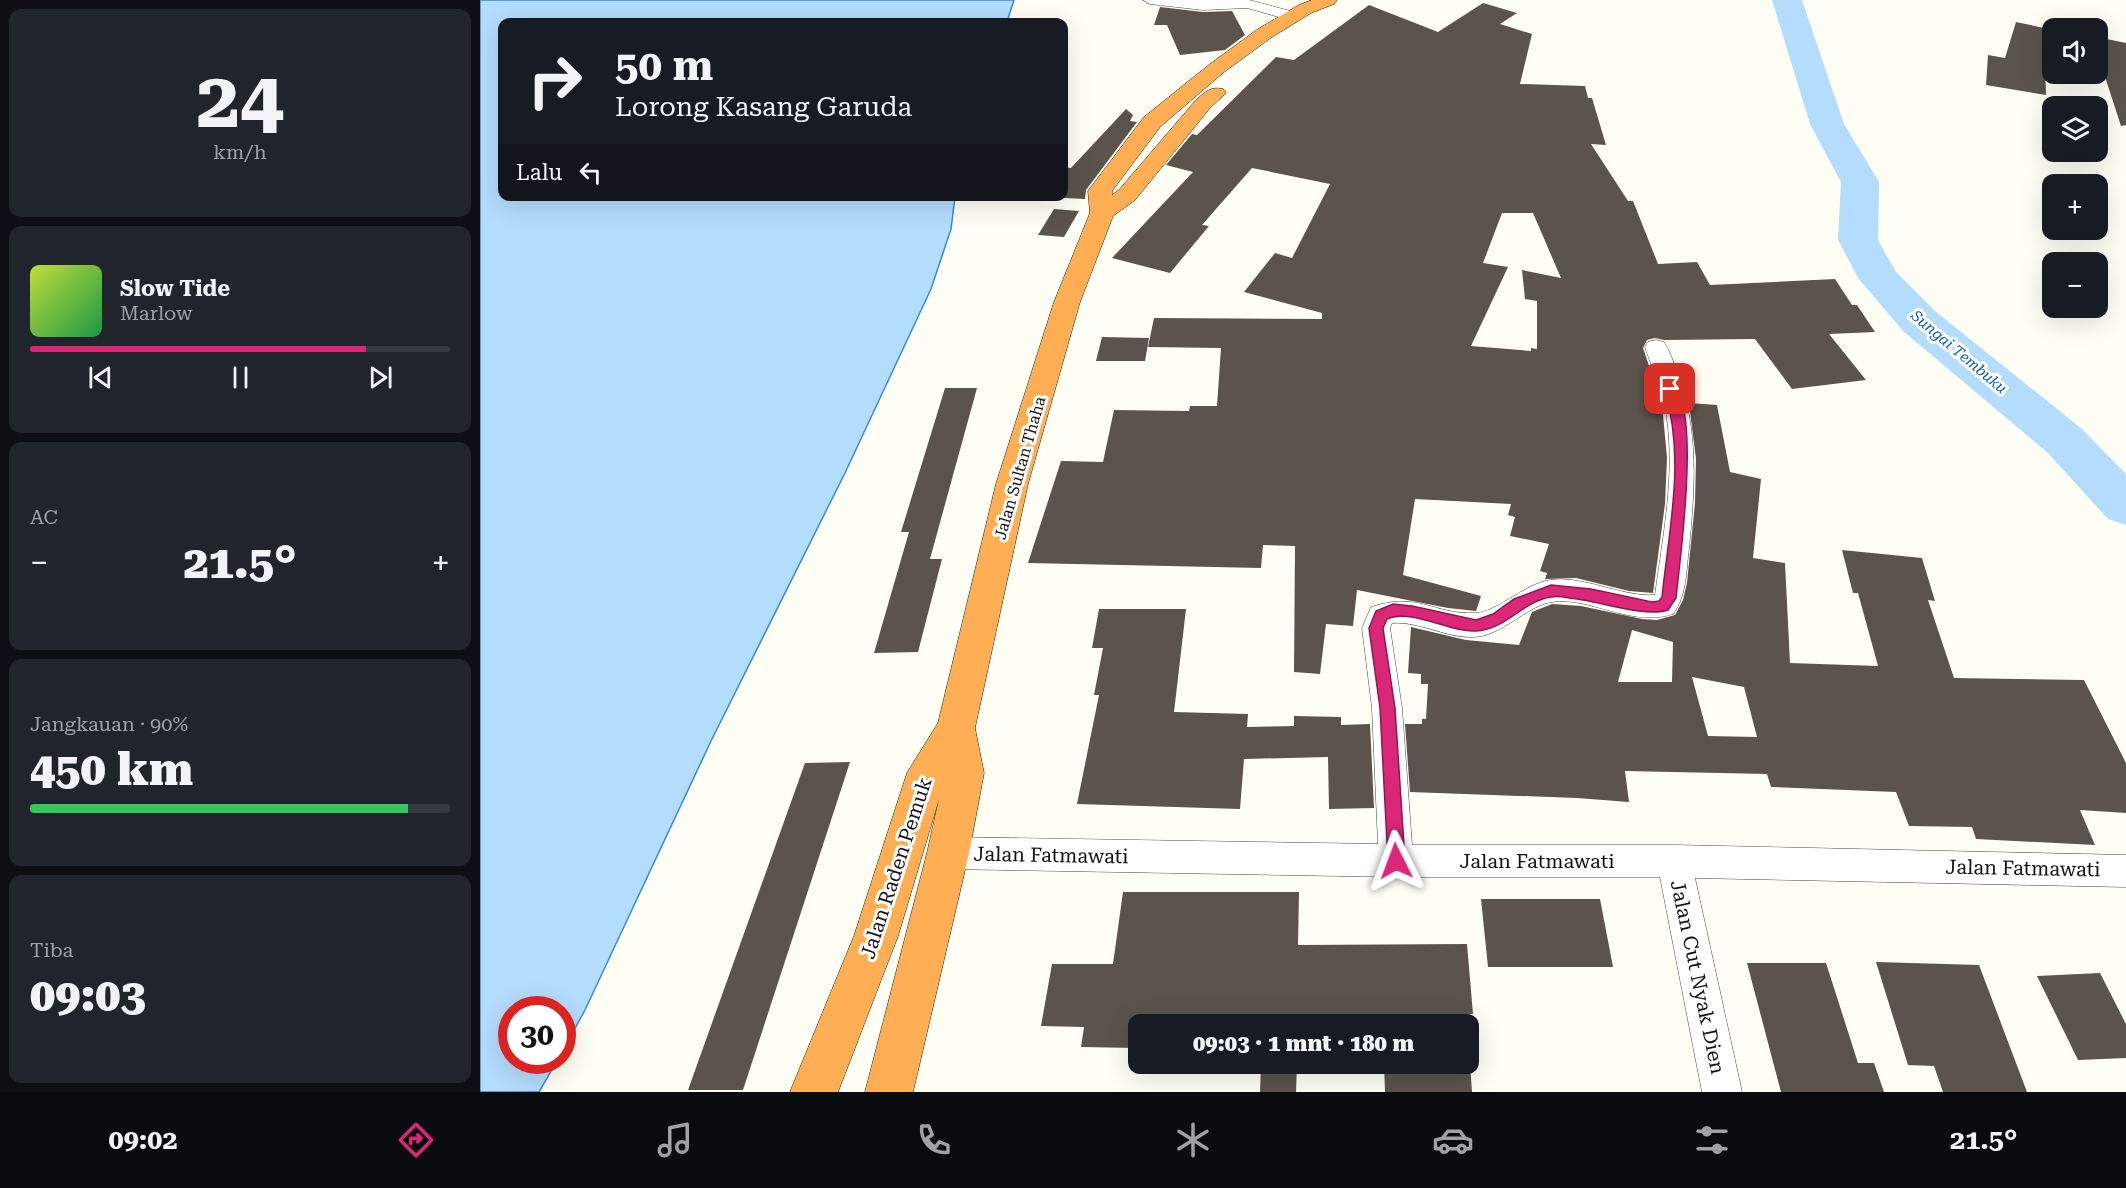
<!DOCTYPE html>
<html lang="id">
<head>
<meta charset="utf-8">
<style>
  body { margin:0; font-family:"Roboto Serif",serif; background:#20242c; color:#f1f3f6; height:100vh; display:flex; flex-direction:column; font-size:22px; white-space:nowrap }
  * { box-sizing:border-box; margin:0 }
  p { font-size:20px; color:#9ea1a6 }
  .icon { flex:none; width:33px; height:33px; fill:none; stroke:currentColor; stroke-width:2; stroke-linecap:round; stroke-linejoin:round }
  .map { position:relative; flex:1; overflow:hidden }
  .sheet { display:flex; flex-direction:column; gap:9px; padding:9px; background:#0d0f14; width:480px }
  .sheet>* { flex:none }
  .banner { position:absolute; left:18px; top:18px; width:570px; height:183px; border-radius:12px; box-shadow:0 6px 24px #0002; background:#171b24; color:#f1f3f6; overflow:hidden }
  .tools { position:absolute; left:1562px; top:18px; display:grid; gap:12px }
  .tools a { display:grid; place-items:center; width:66px; height:66px; border-radius:12px; background:#171b24; box-shadow:0 6px 24px #0002; font-size:30px }
  .speed { position:absolute; left:18px; top:996px; display:flex; gap:12px; font-size:30px; font-weight:700; text-align:center }
  .speed>* { display:grid; place-content:center; width:78px; height:78px; border-radius:50%; background:#171b24; box-shadow:0 6px 24px #0002; line-height:1 }
  .speed .limit { border:9px solid #d22; background:#fff; color:#111 }
  .pin { position:absolute; display:grid; place-items:center; width:51px; height:51px; color:#fff; margin:-26px; border-radius:12px; box-shadow:0 3px 9px #0006 }
  .me { position:absolute; width:66px; margin:-33px; rotate:357deg; stroke-linejoin:round; filter:drop-shadow(0 0 4px #0008) }
  .turn { display:flex; align-items:center; gap:21px; height:126px; padding:0 18px; font-size:27px }
  .turn .icon { width:78px; height:78px; stroke-width:2.5 }
  .turn b { display:block; font-size:42px; line-height:51px }
  .then { display:flex; align-items:center; height:57px; padding:0 18px; background:#0003; gap:12px; font-size:22px }
  .big { font-size:45px; font-weight:800; line-height:1.1 }
  .sheet .tile { flex:1; display:flex; flex-direction:column; justify-content:center; gap:9px; min-width:0; padding:0 21px; border-radius:12px; background:#20242c }
  .sheet .dial { align-items:center; gap:0 }
  .dial b { font-size:78px; line-height:1 }
  .song { display:flex; align-items:center; gap:18px }
  .cover { width:72px; height:72px; border-radius:9px; background:linear-gradient(135deg,hsl(70 70% 55%),hsl(140 70% 35%)) }
  .played { height:6px; border-radius:3px; background:linear-gradient(90deg,#db2777 80%,#363941 80%) }
  .keys { display:flex; justify-content:space-around; direction:ltr }
  .heat { display:flex; justify-content:space-between; align-items:center; font-size:33px; direction:ltr }
  .charge { height:9px; border-radius:4px; background:linear-gradient(90deg,#34c759 90%,#363941 0) }
  .trip { position:absolute; left:648px; top:1014px; width:351px; height:60px; border-radius:12px; background:#171b24; box-shadow:0 6px 24px #0002; font-weight:800; line-height:60px; text-align:center }
  .tab-bar { display:flex; height:96px; justify-content:space-around; align-items:center; background:#090b0e; color:#9ea1a6 }
  .tab-bar .icon { width:42px; height:42px }
  .tab-bar .on { color:#db2777 }
  .tab-bar b { font-size:27px; color:#f1f3f6 }
  main { display:flex; flex:1; min-height:0 }
  .map>svg:first-child { display:block }
  .water { fill:#b4dcfc; stroke:#348bda; stroke-width:1.5 }
  .lines { fill:none; stroke-linecap:round; stroke-linejoin:round }
  .river { fill:#b4dcfc; fill-rule:evenodd }
  .building { fill:#5b534c; fill-rule:evenodd }
  .street-casing { stroke:#444; stroke-width:1 }
  .highway-casing { stroke:#222; stroke-width:1 }
  .street { fill:#fff; fill-rule:evenodd }
  .highway { fill:#ffae53; fill-rule:evenodd }
  .route { fill:#db2777; stroke:#8e194d; stroke-width:1.5 }
  .labels { text-anchor:middle; dominant-baseline:central; stroke-width:6; stroke-linejoin:round; paint-order:stroke }
  .far-water-label { font-size:15px; font-style:italic; fill:#0c5db1; stroke:#fff }
  .street-label { font-size:16px; fill:#111; stroke:#fff }
  .near-street-label { font-size:20px; fill:#111; stroke:#fff }
</style>
</head>
<body>
<main>
<section class="sheet">
<div class="tile dial"><b>24</b><p>km/h</p></div>
<div class="tile">
<div class="song"><i class="cover"></i><div><b>Slow Tide</b><p>Marlow</p></div></div>
<div class="played"></div>
<div class="keys"><svg class="icon" aria-label="previous" viewBox="0 0 24 24"><path d="M18 5L8 12l10 7zM5 5v14"/></svg><svg class="icon" aria-label="pause" viewBox="0 0 24 24"><path d="M8 5v14M16 5v14"/></svg><svg class="icon" aria-label="next" viewBox="0 0 24 24"><path d="M6 5l10 7-10 7zM19 5v14"/></svg></div>
</div>
<div class="tile"><p>AC</p>
<div class="heat"><a>−</a><b class="big">21.5°</b><a>+</a></div>
</div>
<div class="tile"><p>Jangkauan · 90%</p><b class="big">450 km</b><div class="charge"></div></div>
<div class="tile"><p>Tiba</p><b class="big">09:03</b></div>
</section>
<div class="map">
<svg width="1646" height="1092" viewBox="0 0 1646 1092">
  <rect width="100%" height="100%" fill="#fffef5"/>
  <!-- water -->
  <polygon class="water" points="0,0 534,0 527,22 22,22 22,196 475,197 471,229 451,289 365,473 231,741 105,1010 83,1050 82,1010 32,1010 32,1060 77,1061 59,1092 0,1092"/>
  <g class="lines">
    <!-- river -->
    <polygon class="river" points="1292,0 1322,0 1364,124 1399,182 1398,240 1416,272 1455,311 1602,429 1646,474 1646,525 1628,519 1568,453 1423,331 1378,278 1358,240 1361,182 1330,124"/>
  </g>
  <!-- building -->
  <g class="building">
    <path d="M1003,3L1037,13L1020,24L1052,34L1040,84L1105,86L1108,98H1112L1126,145L1111,144L1148,201H1153L1178,264L1217,262L1230,285L1355,279L1372,305H1377L1395,332L1349,334L1386,380L1312,389L1275,339L1184,340L1175,338L1167,340L1163,348L1182,404L1187,458L1185,504L1173,593L1149,591L1096,578L1065,579L1067,573L1060,571L1069,544L1030,536L1035,517L1028,515L1031,504L935,499L923,575L1001,596L996,611L968,608L877,590L873,626L846,624L840,674L814,672L815,546L783,545L781,568L548,563L581,461L623,462L634,410L709,411L710,406H737L741,348L668,347L674,318L842,319V313L764,292L795,253L812,258L850,184L772,168L722,225L729,226L690,273L632,258L713,172L686,165L712,134L717,135L796,57L814,60L889,5L958,32ZM1022,213H1053L1081,278L1042,270L1045,299L1057,301V349L1051,348V351L991,346L1028,267L1003,263Z"/>
    <polygon points="680,7 723,12 752,11 765,35 745,50 700,55 687,25 674,25"/>
    <polygon points="1536,22 1564,28 1566,95 1506,85 1508,55 1525,58"/>
    <polygon points="1617,37 1646,43 1646,125 1641,126 1617,52"/>
    <polygon points="646,109 653,115 650,121 657,122 606,190 605,199 584,198 584,167 591,168"/>
    <polygon points="574,209 599,211 584,237 558,235"/>
    <polygon points="622,337 669,338 665,361 616,361"/>
    <polygon points="465,388 497,388 450,559 462,559 438,652 394,653 429,532 421,532"/>
    <path d="M1209,403L1237,405L1250,472L1281,479L1273,558L1305,563L1310,663L1398,666L1378,593H1373L1362,550L1442,558L1455,601L1448,600L1474,678L1604,680L1646,763V813L1600,810L1615,845L1496,839L1492,827L1429,826L1416,792L1291,787L1287,774L1145,771L1149,802L1097,798L930,792L925,724H942V719H946L948,684H941V674L928,673L931,627L986,640L1039,645L1052,612L1072,604L1101,606L1162,619L1177,620L1195,615L1203,600L1207,583L1215,503L1216,459ZM1152,630L1193,642L1192,682H1138ZM1212,677L1264,687L1277,737L1228,736Z"/>
    <polygon points="619,609 706,609 694,712 768,714 767,727 814,726 814,716 861,717 861,725 890,724 894,808 849,809 848,757 764,759 760,809 597,804 619,695 614,695 623,648 612,648"/>
    <polygon points="370,762 263,1090 208,1090 325,763"/>
    <polygon points="643,892 819,892 818,945 987,944 993,1014 817,1015 817,1024 658,1024 658,1048 601,1047 604,1027 561,1026 572,964 633,964"/>
    <polygon points="1001,899 1120,899 1133,967 1008,967"/>
    <polygon points="1396,962 1499,965 1547,1092 1463,1092 1454,1066 1428,1065"/>
    <polygon points="1267,963 1346,963 1378,1063 1394,1063 1404,1092 1301,1092"/>
    <polygon points="1620,973 1646,1024 1646,1058 1598,1060 1557,976"/>
    <polygon points="781,1064 817,1064 816,1092 780,1092"/>
    <polygon points="904,1064 990,1064 992,1092 905,1092"/>
  </g>
  <g class="lines">
    <defs>
      <g id="street">
        <polygon points="663,0 769,0 818,13 821,16 813,21 767,8 723,10 670,4"/>
        <path d="M1176,340L1184,342C1190,351 1193,362 1197,371C1219,429 1215,488 1209,548C1206,571 1207,595 1193,614C1151,628 1110,596 1072,602C1050,605 1027,630 1002,636C972,642 943,621 912,623L910,628L922,708L932,845H1194L1646,855V887L1215,878L1262,1092H1222L1180,877H916L468,869L456,864L451,853L456,842L468,837L898,844L892,708L882,628L891,607C940,591 953,615 995,613C1016,613 1044,584 1070,580C1103,575 1141,597 1175,595C1183,535 1196,473 1186,412C1182,390 1172,368 1165,347L1168,342Z"/>
      </g>
      <path id="highway" d="M832,0H857L854,4L831,13L792,37L744,72L680,127L632,191V195L639,190L716,100C725,92 731,86 743,89L746,93L730,108L655,200L633,216L600,302L548,484L495,728L504,773L489,853L433,1092H385L447,853L459,799L418,936L358,1092H310L374,936L427,773L458,723L516,484L574,302L610,213L608,191L664,117L730,64L778,29L819,5Z"/>
    </defs>
    <!-- street casing -->
    <use href="#street" class="street-casing"/>
    <!-- highway casing -->
    <use href="#highway" class="highway-casing"/>
    <!-- street -->
    <use href="#street" class="street"/>
    <!-- highway -->
    <use href="#highway" class="highway"/>
  </g>
  <!-- route -->
  <path class="route" d="M1190,386C1223,396 1199,567 1196,598L1188,610C1164,618 1117,600 1089,598C1084,597 1076,596 1071,597C1043,601 1025,630 996,631C971,633 932,608 907,619L903,628L915,708L925,861L922,866L916,869L910,866L908,861L900,708L889,628L896,611L913,604L932,606L996,620L1013,614L1034,599L1071,585L1111,589L1172,602L1179,601L1182,597C1189,529 1206,456 1184,389Z"/>
  <g class="labels">
    <!-- far-water labels -->
    <g class="far-water-label">
      <text transform="translate(1479 352) rotate(40)">Sungai Tembuku</text>
    </g>
    <!-- street labels -->
    <g class="street-label">
      <text transform="translate(540 468) rotate(-74)">Jalan Sultan Thaha</text>
    </g>
    <!-- near-street labels -->
    <g class="near-street-label">
      <text transform="translate(571 855) rotate(1)">Jalan Fatmawati</text>
      <text x="1057" y="861">Jalan Fatmawati</text>
      <text transform="translate(416 868) rotate(-72)">Jalan Raden Pemuk</text>
      <text transform="translate(1543 868) rotate(1)">Jalan Fatmawati</text>
      <text transform="translate(1218 977) rotate(78)">Jalan Cut Nyak Dien</text>
    </g>
  </g>
</svg>
<div class="tools">
<a><svg class="icon" aria-label="sound" viewBox="0 0 24 24"><path d="M4 9h4l5-4v14l-5-4H4zM17 9q2 3 0 6"/></svg></a>
<a><svg class="icon" aria-label="layers" viewBox="0 0 24 24"><path d="M12 4l9 5-9 5-9-5zM3 14l9 5 9-5"/></svg></a>
<a>+</a>
<a>−</a>
</div>
<div class="speed"><div class="limit">30</div></div>
<div class="pin" style="left:1190px;top:389px;background:#d93025"><svg class="icon" aria-label="arrive" viewBox="0 0 24 24"><path d="M6 21V4h12l-3 4 3 4H6"/></svg></div>
<svg class="me" style="left:916px;top:861px" viewBox="-20 -20 40 40"><path d="M0-17L14 15 0 8-14 15z" fill="#db2777" stroke="#fff" stroke-width="4"/></svg>
<div class="trip">09:03 · 1 mnt · 180 m</div>
<div class="banner">
<div class="turn"><svg class="icon" aria-label="right" viewBox="0 0 24 24"><path d="M7 20v-9h11M14 6l5 5-5 5"/></svg><div><b>50 m</b>Lorong Kasang Garuda</div></div>
<div class="then">Lalu<svg class="icon" aria-label="left" viewBox="0 0 24 24"><path d="M17 20v-9H6M10 6l-5 5 5 5"/></svg></div>
</div>
</div>
</main>
<nav class="tab-bar">
<b>09:02</b>
<svg class="icon on" aria-label="directions" viewBox="0 0 24 24"><path d="M12 3l9 9-9 9-9-9zM9 14v-3h6M13 9l2 2-2 2"/></svg>
<svg class="icon" aria-label="music" viewBox="0 0 24 24"><path d="M9 18V5l10-2v13"/><circle cx="6" cy="18" r="3"/><circle cx="16" cy="16" r="3"/></svg>
<svg class="icon" aria-label="phone" viewBox="0 0 24 24"><path d="M5 4h4l2 5-3 2q2 4 5 5l2-3 5 2v4C11 20 4 13 5 4z"/></svg>
<svg class="icon" aria-label="climate" viewBox="0 0 24 24"><path d="M12 3v18M4 7l16 10M4 17L20 7"/></svg>
<svg class="icon" aria-label="car" viewBox="0 0 24 24"><path d="M5 17H2v-5l4-1 3-4h7l3 4 3 1v5h-3M9 17h6M6 11h13"/><circle cx="7" cy="17" r="2"/><circle cx="17" cy="17" r="2"/></svg>
<svg class="icon" aria-label="filters" viewBox="0 0 24 24"><path d="M4 7h16M4 17h16"/><circle cx="9" cy="7" r="2"/><circle cx="15" cy="17" r="2"/></svg>
<b>21.5°</b>
</nav>
</body>
</html>
